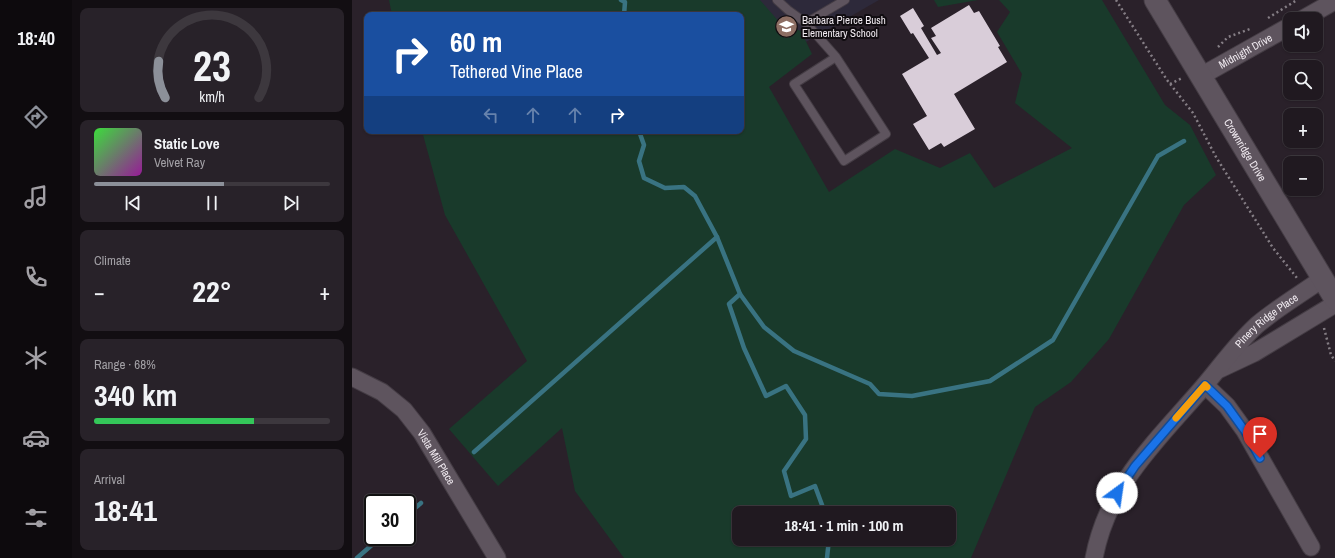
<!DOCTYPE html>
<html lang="en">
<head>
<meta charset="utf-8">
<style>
  body { margin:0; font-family:"Archivo Narrow",sans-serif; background:#282229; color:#f1f3f6; height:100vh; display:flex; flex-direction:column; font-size:15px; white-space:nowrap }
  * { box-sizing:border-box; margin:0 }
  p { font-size:13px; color:#a2a0a5 }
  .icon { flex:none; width:22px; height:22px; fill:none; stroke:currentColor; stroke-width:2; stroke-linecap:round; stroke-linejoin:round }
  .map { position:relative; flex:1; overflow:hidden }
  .panel { display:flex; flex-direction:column; gap:8px; padding:8px; background:#120e12; width:280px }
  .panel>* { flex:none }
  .hud { position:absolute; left:12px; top:12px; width:380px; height:122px; border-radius:8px; box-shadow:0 1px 3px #0004,0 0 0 1px #3d383e; background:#1a4fa0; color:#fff; overflow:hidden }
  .buttons { position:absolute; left:931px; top:12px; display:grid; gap:8px }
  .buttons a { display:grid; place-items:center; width:40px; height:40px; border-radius:8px; background:#201920; box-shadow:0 1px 3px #0004,0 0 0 1px #3d383e; font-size:20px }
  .speed { position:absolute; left:12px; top:494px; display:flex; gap:8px; font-size:20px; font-weight:700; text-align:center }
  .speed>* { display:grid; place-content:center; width:52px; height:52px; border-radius:50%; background:#201920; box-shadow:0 1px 3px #0004,0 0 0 1px #3d383e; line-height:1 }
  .speed .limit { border:2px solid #111; border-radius:6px; background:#fff; color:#111 }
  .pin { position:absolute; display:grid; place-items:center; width:34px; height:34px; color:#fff; margin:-41px -17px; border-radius:50% 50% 50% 0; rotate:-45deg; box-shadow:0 0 4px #0007 }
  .pin .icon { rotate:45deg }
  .me { position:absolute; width:44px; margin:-22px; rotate:31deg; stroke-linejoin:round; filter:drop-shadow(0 0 3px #0008) }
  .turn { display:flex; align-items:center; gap:14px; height:84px; padding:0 20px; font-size:18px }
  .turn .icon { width:52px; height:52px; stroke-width:2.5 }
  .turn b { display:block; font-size:28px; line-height:34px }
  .lanes { display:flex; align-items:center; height:38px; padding:0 20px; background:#0003; justify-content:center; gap:20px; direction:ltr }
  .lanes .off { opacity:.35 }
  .big { font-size:30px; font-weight:700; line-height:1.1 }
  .panel .tile { flex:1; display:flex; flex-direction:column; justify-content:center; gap:6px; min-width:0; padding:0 14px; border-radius:8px; background:#282229 }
  .panel .dial { align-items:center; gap:0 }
  .dial svg { height:104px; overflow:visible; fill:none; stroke:#3d383e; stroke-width:7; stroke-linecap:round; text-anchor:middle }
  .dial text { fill:#f1f3f6; stroke:none }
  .song { display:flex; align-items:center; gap:12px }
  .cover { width:48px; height:48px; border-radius:6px; background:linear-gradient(135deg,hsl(120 70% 55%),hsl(300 70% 35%)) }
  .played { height:4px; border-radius:2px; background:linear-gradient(90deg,#8c9099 55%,#3d383e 55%) }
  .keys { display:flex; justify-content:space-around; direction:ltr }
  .heat { display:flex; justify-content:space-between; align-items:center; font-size:22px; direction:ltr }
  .charge { height:6px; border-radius:3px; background:linear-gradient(90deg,#34c759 68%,#3d383e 0) }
  .trip { position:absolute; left:380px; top:506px; width:224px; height:40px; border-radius:8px; background:#201920; box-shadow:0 1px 3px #0004,0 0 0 1px #3d383e; font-weight:700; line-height:40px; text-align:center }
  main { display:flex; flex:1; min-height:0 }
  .dock { display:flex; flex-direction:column; width:72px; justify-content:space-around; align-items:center; background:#0d0a0d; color:#a2a0a5 }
  .dock .icon { width:28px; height:28px }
  .dock .selected { color:#8c9099 }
  .dock b { font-size:18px; color:#f1f3f6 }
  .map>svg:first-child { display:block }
  .education { fill:#2d293a }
  .green { fill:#193a2b; fill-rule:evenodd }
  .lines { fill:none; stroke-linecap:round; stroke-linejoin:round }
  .stream { stroke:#397382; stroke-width:4.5 }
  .building { fill:#d9cdd9 }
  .service-casing { stroke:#443c44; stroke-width:10 }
  .minor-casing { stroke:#443c44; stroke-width:19 }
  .tertiary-casing { stroke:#443c44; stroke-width:23 }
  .path { stroke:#857e85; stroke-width:2.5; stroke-dasharray:2 3; stroke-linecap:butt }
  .service { stroke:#5e545e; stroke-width:8 }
  .minor { stroke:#5e545e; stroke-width:17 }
  .tertiary { stroke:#5e545e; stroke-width:21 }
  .route-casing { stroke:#114b97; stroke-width:10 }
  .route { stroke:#1a73e8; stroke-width:7 }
  .slow { stroke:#f59e0b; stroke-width:7 }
  .labels { text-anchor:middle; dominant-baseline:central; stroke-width:4; stroke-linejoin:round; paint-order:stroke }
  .poi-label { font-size:11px; fill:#f0eaf0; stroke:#100c10; text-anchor:start }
  .street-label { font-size:11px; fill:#f0eaf0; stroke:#100c10 }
</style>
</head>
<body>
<main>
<nav class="dock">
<b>18:40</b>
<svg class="icon selected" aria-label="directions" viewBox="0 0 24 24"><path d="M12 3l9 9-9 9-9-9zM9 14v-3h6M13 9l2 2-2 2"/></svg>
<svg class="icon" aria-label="music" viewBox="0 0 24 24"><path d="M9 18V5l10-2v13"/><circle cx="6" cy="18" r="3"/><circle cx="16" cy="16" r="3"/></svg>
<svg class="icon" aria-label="phone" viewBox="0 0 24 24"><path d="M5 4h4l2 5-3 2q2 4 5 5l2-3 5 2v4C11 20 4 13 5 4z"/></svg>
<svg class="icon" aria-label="climate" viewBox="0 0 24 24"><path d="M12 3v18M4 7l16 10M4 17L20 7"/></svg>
<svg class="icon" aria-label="car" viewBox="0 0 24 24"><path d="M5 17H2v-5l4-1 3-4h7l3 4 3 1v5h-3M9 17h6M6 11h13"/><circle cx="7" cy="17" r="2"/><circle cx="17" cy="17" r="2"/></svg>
<svg class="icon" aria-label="filters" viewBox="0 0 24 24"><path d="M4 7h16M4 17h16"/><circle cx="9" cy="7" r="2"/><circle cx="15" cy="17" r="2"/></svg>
</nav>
<section class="panel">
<div class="tile dial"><svg viewBox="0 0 100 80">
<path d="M14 69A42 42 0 1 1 86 69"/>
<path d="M14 69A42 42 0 0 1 9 41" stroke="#8c9099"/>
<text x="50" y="56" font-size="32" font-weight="700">23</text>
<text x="50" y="72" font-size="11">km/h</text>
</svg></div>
<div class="tile">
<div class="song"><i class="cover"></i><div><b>Static Love</b><p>Velvet Ray</p></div></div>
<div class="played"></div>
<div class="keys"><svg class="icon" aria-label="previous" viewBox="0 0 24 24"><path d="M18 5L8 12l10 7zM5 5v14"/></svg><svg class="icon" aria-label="pause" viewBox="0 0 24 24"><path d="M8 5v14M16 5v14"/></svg><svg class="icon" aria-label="next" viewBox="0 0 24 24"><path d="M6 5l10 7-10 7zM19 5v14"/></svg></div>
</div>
<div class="tile"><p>Climate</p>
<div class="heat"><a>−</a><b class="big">22°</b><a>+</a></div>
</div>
<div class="tile"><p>Range · 68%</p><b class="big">340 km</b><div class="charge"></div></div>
<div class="tile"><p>Arrival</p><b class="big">18:41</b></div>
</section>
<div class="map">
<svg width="983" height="558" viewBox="0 0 983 558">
  <rect width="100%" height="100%" fill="#2a212a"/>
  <!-- education -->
  <polygon class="education" points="368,0 527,0 407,69 389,15"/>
  <!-- green -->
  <g class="green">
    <path d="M37,0H408L429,24L449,31L460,54L417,87L477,192L543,149L588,168L618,153L642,188L720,148L663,103L670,74L645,32L658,12L647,0H750L813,105L838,125L864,175L832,205L757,339L719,382L683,407L619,558H272L223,491L210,428L146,486L97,429L175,361L93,215L70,131H389V15H40ZM387,513H597V539H387Z"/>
    <polygon points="582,0 626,0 586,7"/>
  </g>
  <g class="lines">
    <!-- stream -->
    <g class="stream">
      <polyline points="269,0 273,2 272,15"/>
      <polyline points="287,131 292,145 287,161 292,178 313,188 332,187 343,196 365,237 388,294 377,304 392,348 414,396 434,386 453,415 454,439 432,471 439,496 463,486 473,513"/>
      <polyline points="388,294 412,327 442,351 518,384 527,394 560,396 638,381 701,340 806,156 832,141"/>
      <polyline points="122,452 365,237"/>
      <polyline points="55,515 69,503"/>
      <polyline points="5,558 29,537"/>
      <polyline points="475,558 477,539"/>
    </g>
  </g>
  <!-- building -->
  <polygon class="building" points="617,5 622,13 627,11 648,46 646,47 655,62 602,94 623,129 592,147 589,143 577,150 561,124 575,116 550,74 577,58 561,33 559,34 548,16 561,8 572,26 569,28 585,55 589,53 579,38 584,36 579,28"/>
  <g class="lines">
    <defs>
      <g id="service">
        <polyline points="425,0 436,10 454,23 484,57 534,134 492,161 442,84 484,57"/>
        <polyline points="454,23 493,0"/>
      </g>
      <g id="minor">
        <polyline points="951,19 979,3"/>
        <path id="s1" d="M849,76L938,26"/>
        <polyline points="868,369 902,353 983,304"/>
        <path id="s2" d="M0,377L30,392L52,410L70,433L145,558"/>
        <polyline points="853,385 875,406 893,431 959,547"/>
        <path id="s3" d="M742,558C756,484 805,441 852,386C869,366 885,343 905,325C925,308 949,294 970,279"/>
      </g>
      <g id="tertiary">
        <path id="s4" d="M803,0L983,299"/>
      </g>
    </defs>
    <!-- service casing -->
    <use href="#service" class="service-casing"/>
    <!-- minor casing -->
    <use href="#minor" class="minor-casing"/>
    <!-- tertiary casing -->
    <use href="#tertiary" class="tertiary-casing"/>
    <!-- path -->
    <g class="path">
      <polyline points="764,0 815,80 841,113 864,157 921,248 945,278"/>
      <polyline points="916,18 945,0"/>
      <polyline points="866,47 876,37 898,29"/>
      <polyline points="818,84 830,78"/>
      <polyline points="972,328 979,355 983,361"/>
    </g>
    <!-- service -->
    <use href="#service" class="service"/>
    <!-- minor -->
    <use href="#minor" class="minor"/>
    <!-- tertiary -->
    <use href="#tertiary" class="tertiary"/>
  </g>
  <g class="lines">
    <defs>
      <polyline id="route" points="765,493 783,466 853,385 875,406 893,431 908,458"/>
    </defs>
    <!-- route casing -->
    <use href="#route" class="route-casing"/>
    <!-- route -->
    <use href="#route" class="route"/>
    <!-- slow -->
    <polyline class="slow" points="824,418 853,385 855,387"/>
  </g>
  <!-- icons -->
  <defs>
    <symbol id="school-disc" viewBox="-11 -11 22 22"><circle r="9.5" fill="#8d6e63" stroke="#100c10"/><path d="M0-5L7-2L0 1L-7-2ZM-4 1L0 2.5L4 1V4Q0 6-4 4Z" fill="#fff"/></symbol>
  </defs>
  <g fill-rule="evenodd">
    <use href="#school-disc" x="422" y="14" width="25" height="25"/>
  </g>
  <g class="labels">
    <!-- poi labels -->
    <g class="poi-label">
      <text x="450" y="20">Barbara Pierce Bush<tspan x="450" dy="13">Elementary School</tspan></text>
    </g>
    <!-- street labels -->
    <g class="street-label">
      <text stroke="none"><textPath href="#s1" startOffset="51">Midnight Drive</textPath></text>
      <text stroke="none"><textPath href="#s4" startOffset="175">Crownridge Drive</textPath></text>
      <text stroke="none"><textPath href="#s3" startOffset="298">Pinery Ridge Place</textPath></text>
      <text stroke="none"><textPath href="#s2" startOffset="119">Vista Mill Place</textPath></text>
    </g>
  </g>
</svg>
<div class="buttons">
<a><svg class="icon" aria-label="sound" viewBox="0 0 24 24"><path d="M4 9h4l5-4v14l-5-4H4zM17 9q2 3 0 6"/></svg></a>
<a><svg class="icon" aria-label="search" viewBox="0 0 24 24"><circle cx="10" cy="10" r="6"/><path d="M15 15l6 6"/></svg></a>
<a>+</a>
<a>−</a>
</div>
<div class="speed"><div class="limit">30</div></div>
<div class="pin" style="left:908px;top:458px;background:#d93025"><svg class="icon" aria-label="arrive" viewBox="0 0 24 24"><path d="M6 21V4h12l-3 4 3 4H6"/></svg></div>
<svg class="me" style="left:765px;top:493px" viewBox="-20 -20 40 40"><circle r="19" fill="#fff"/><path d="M0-13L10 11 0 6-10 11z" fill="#1a73e8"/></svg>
<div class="trip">18:41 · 1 min · 100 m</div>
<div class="hud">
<div class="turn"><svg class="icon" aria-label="right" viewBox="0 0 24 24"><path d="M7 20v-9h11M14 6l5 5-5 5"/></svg><div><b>60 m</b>Tethered Vine Place</div></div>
<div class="lanes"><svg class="icon off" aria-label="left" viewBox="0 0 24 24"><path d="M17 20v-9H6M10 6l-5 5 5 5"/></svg><svg class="icon off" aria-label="ahead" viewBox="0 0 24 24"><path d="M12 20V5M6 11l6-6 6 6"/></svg><svg class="icon off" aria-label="ahead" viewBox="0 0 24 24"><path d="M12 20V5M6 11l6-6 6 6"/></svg><svg class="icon" aria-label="right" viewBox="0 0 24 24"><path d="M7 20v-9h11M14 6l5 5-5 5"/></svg></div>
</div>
</div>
</main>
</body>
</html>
